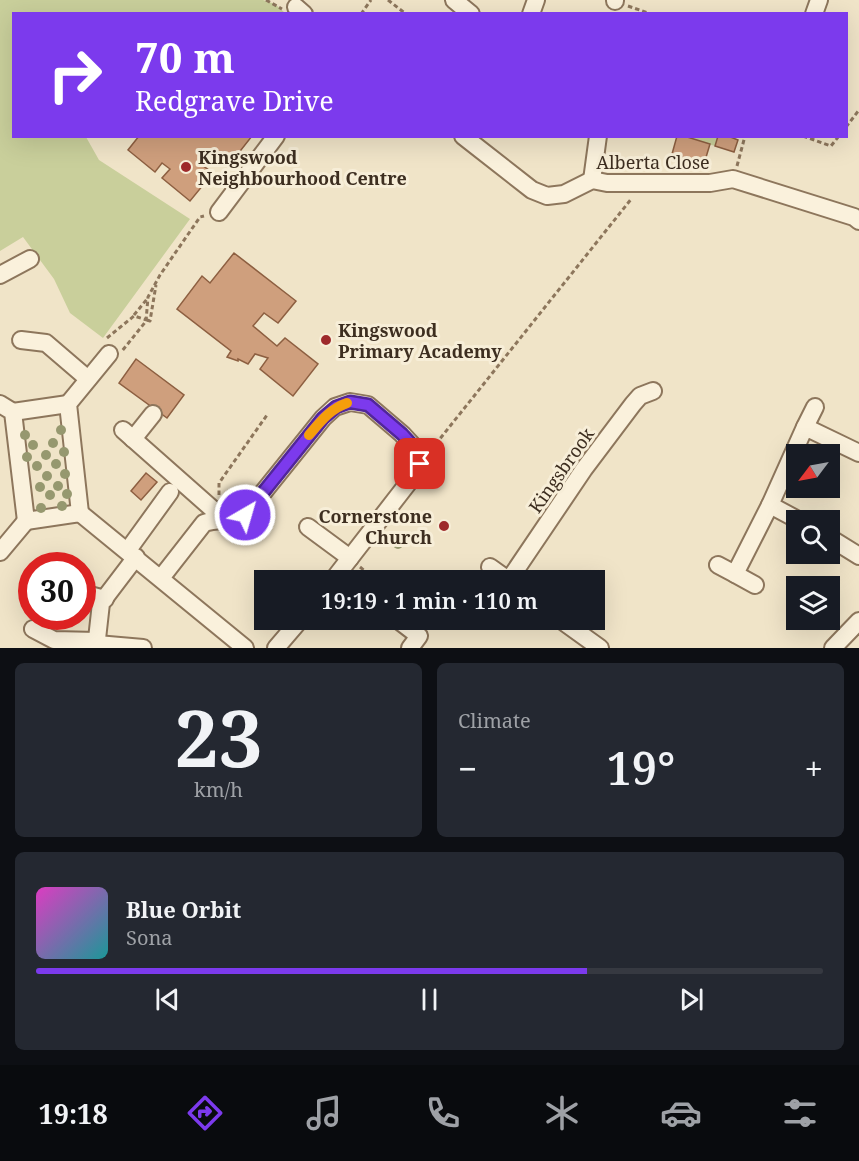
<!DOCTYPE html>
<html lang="en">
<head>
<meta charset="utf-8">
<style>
  body { margin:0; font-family:"Noto Serif",serif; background:#242831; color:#f1f3f6; height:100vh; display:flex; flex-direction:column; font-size:22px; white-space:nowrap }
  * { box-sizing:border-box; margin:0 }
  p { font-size:20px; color:#9ea1a6 }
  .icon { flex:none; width:33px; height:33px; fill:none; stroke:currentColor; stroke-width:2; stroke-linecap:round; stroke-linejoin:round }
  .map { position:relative; height:648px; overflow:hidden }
  .panel { display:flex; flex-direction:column; gap:15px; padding:15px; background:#0d0f14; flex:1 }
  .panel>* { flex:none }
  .guide { position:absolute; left:12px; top:12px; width:836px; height:126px; border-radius:0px; box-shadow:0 6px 24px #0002; background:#7c3aed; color:#fff; overflow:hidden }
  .needle { width:39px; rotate:238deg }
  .tools { position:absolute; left:786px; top:444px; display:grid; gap:12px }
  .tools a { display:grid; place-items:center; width:54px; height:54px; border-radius:0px; background:#171b24; box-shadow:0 6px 24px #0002; font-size:30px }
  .speed { position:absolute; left:18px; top:552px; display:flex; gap:12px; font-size:30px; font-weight:700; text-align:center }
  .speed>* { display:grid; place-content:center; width:78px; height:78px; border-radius:50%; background:#171b24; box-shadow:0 6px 24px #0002; line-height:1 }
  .speed .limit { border:9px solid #d22; background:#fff; color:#111 }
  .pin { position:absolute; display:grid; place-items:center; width:51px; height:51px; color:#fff; margin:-26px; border-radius:12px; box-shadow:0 3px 9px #0006 }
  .me { position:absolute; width:66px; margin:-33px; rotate:38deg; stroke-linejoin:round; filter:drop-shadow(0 0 4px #0008) }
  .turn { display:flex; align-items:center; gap:21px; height:126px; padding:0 24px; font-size:27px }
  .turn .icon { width:78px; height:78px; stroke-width:2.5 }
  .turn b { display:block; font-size:42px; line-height:51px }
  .big { font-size:45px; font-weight:600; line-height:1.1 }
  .panel .tile { flex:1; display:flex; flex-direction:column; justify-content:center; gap:9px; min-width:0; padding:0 21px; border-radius:9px; background:#242831 }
  .panel .dial { align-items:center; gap:0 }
  .dial b { font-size:78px; line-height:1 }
  .song { display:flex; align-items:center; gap:18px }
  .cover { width:72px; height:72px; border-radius:9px; background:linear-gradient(135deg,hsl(310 70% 55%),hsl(180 70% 35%)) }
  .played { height:6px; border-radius:3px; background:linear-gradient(90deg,#7c3aed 70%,#363941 70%) }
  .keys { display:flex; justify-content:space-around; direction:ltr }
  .heat { display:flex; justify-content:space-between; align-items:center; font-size:33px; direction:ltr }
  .panel .tiles { flex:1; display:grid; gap:15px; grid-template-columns:1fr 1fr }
  .tile:last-child { grid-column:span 2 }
  .trip { position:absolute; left:254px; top:570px; width:351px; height:60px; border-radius:0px; background:#171b24; box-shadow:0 6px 24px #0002; font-weight:600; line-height:60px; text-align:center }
  .tab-bar { display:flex; height:96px; justify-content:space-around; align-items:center; background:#090b0e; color:#9ea1a6 }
  .tab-bar .icon { width:42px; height:42px }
  .tab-bar .current { color:#7c3aed }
  .tab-bar b { font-size:27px; color:#f1f3f6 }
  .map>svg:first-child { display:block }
  .green { fill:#c9cf9b }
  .building { fill:#cf9f7d; stroke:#8d5f41; stroke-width:1.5 }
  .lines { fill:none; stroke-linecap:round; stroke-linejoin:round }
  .minor-casing { stroke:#8d765c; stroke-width:20 }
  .path { stroke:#8d765c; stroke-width:3; stroke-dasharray:4.5 3; stroke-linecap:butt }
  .minor { stroke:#faf1dc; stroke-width:16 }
  .tree { fill:#96986f }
  .route-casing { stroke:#51269a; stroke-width:15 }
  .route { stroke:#7c3aed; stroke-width:10 }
  .slow { stroke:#f59e0b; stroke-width:10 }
  .poi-dot { fill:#9e2a2b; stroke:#f7eed8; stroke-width:2 }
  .labels { text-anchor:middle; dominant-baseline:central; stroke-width:6; stroke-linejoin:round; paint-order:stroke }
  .poi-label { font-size:18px; font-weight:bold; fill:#3d2e20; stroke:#f7eed8; text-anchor:start }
  .street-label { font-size:18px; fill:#3d2e20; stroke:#f7eed8 }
</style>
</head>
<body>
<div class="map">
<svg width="859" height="648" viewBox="0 0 859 648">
  <rect width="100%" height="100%" fill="#f0e4c8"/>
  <!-- green -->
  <g class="green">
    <polygon points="0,0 263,0 275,4 285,13 14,14 14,136 86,137 99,160 190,219 103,338 70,313 54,279 23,237 0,251"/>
    <polygon points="684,137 718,137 715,146"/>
  </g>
  <!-- building -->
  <g class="building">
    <polygon points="139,136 252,136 230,164 214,151 202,165 213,173 190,201 162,178 170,169 162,163 155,172 128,150"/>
    <polygon points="677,136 684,136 710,144 704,164 672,154"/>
    <polygon points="718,136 728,136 738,140 734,152 715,146"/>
    <polygon points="234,253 296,301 278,323 264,313 253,326 277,346 285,338 318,364 293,396 260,369 268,358 255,354 248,364 238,359 238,361 227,357 231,351 177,309 202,276 210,283"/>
    <polygon points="136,359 184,395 167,418 119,383"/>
    <polygon points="146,473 157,482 141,500 131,491"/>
  </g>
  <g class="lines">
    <defs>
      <g id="minor">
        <polyline points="454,0 471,14"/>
        <polyline points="615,0 615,1"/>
        <polyline points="296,7 304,14"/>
        <polyline points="531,14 536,0"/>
        <polyline points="814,14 819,0"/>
        <polyline points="463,136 532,190 547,196 564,194 592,180 607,183 710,183 733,179 854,217 859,221"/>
        <polyline points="592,180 598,136"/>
        <polyline points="219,212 276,136"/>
        <polyline points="0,275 30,259"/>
        <polyline points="21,340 46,343 88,379"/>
        <polyline points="0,404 13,412 26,521 80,513 245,648"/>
        <polyline points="13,412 68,404"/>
        <polyline points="805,427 815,407"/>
        <polyline points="123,430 226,521"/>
        <polyline points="133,439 153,414"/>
        <polyline points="80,513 68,404 109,354"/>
        <polyline points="798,520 770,505 805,427 859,453"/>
        <polyline points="308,527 350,558"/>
        <polyline points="830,538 859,556"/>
        <polyline points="128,550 170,492"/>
        <polyline points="0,552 26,521"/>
        <polyline points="718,565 735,574 770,505"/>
        <polyline points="490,567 508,580"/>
        <polyline points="735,574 755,585"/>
        <path d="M161,578L204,523C218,518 232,522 245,515L323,418L335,407L350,402L368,405L402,434L414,447L420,464L412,478L333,580"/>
        <polyline points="509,580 584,469 633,404 640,396 653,391"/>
        <polyline points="82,593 105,599"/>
        <polyline points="398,620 419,636 410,648"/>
        <polyline points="561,620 600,648"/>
        <polyline points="33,629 54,640 97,641"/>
        <polyline points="97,644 143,648"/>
        <polyline points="96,648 101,603 136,557"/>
        <polyline points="276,648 300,620"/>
        <polyline points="833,648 859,621"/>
      </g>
    </defs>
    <!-- minor casing -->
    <use href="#minor" class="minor-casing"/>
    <!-- path -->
    <g class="path">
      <polyline points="266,0 282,9"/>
      <polyline points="388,0 406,14"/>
      <polyline points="628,6 651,14"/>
      <polyline points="361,14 371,0"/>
      <polyline points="846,127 859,110"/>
      <polyline points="803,136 831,146 839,136"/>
      <polyline points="737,166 745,136"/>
      <polyline points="134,315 147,299"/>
      <polyline points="147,320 150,321 156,285"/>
      <polyline points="146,321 148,297 160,275 200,217 204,216"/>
      <polyline points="107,338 134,316 147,320 122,351"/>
      <polyline points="431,450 632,198"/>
      <polyline points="219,495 219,483 267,415"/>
      <polyline points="360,567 376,580"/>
      <polyline points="472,580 478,573"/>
      <polyline points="431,629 441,620"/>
    </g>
    <!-- minor -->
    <use href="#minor" class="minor"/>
  </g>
  <!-- trees -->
  <g class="tree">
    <circle cx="61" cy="430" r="5"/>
    <circle cx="25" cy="435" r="5"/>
    <circle cx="53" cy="443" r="5"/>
    <circle cx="33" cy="445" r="5"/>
    <circle cx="64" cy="452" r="5"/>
    <circle cx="46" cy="455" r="5"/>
    <circle cx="27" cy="457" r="5"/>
    <circle cx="56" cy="464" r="5"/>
    <circle cx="37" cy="466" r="5"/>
    <circle cx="65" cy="474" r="5"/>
    <circle cx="47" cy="476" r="5"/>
    <circle cx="58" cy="486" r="5"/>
    <circle cx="40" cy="487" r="5"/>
    <circle cx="67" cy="494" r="5"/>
    <circle cx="50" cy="495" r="5"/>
    <circle cx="62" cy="506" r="5"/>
    <circle cx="41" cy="508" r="5"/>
    <circle cx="398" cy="544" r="5"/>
  </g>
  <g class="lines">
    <defs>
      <polyline id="route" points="245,515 323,418 336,407 350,402 368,405 402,434 414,447 420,464"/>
    </defs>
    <!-- route casing -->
    <use href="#route" class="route-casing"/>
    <!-- route -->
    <use href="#route" class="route"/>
    <!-- slow -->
    <path class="slow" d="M309,435C321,421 330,409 347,403"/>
  </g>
  <!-- markers -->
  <g class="poi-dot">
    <circle cx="186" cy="167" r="6"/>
    <circle cx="326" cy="340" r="6"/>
    <circle cx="444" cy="526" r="6"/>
  </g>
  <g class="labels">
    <!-- poi labels -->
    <g class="poi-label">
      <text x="198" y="157">Kingswood<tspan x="198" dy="21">Neighbourhood Centre</tspan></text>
      <text x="338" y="330">Kingswood<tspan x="338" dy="21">Primary Academy</tspan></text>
      <text x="432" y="516" text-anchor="end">Cornerstone<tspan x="432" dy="21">Church</tspan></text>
    </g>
    <!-- street labels -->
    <g class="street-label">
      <text x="653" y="162">Alberta Close</text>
      <text transform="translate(561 470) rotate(-55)">Kingsbrook</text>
    </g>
  </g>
</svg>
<div class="tools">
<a><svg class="needle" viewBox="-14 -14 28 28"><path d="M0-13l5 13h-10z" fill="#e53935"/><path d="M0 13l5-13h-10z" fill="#9ea1a6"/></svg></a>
<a><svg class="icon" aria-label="search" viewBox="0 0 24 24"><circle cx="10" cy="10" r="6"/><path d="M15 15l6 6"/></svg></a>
<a><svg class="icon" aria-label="layers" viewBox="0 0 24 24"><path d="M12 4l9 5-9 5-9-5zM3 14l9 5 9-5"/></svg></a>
</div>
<div class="speed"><div class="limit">30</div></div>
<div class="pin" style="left:420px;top:464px;background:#d93025"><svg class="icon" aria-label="arrive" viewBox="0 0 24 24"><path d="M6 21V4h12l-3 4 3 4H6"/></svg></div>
<svg class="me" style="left:245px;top:515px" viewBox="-20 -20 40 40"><circle r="17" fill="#7c3aed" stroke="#fff" stroke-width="3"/><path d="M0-11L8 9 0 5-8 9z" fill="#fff"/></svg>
<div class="trip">19:19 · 1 min · 110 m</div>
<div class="guide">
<div class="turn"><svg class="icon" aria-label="right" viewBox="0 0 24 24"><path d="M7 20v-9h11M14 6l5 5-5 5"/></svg><div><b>70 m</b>Redgrave Drive</div></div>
</div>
</div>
<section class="panel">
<div class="tiles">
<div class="tile dial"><b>23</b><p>km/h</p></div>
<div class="tile"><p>Climate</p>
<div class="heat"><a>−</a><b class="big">19°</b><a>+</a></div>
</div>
<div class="tile">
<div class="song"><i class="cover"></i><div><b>Blue Orbit</b><p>Sona</p></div></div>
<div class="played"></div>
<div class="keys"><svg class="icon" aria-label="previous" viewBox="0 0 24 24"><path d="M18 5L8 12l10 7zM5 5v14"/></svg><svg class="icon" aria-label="pause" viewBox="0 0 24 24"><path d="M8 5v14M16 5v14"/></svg><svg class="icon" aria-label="next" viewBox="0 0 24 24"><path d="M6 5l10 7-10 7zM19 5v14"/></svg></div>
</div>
</div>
</section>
<nav class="tab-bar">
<b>19:18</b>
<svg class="icon current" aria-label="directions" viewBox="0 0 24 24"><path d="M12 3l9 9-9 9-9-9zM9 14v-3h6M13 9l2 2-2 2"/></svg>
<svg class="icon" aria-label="music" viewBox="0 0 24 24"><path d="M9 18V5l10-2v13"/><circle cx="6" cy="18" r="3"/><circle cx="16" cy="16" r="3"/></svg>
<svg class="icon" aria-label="phone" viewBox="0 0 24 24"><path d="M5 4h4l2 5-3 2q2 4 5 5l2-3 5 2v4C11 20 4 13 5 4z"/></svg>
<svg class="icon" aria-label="climate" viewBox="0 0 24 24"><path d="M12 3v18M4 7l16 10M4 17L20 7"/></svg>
<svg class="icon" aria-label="car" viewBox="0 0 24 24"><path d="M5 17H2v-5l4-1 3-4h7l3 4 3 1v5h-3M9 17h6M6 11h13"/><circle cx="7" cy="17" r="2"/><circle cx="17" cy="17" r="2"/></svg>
<svg class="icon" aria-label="filters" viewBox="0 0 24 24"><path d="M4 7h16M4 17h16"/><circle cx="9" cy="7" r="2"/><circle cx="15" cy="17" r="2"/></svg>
</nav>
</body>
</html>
